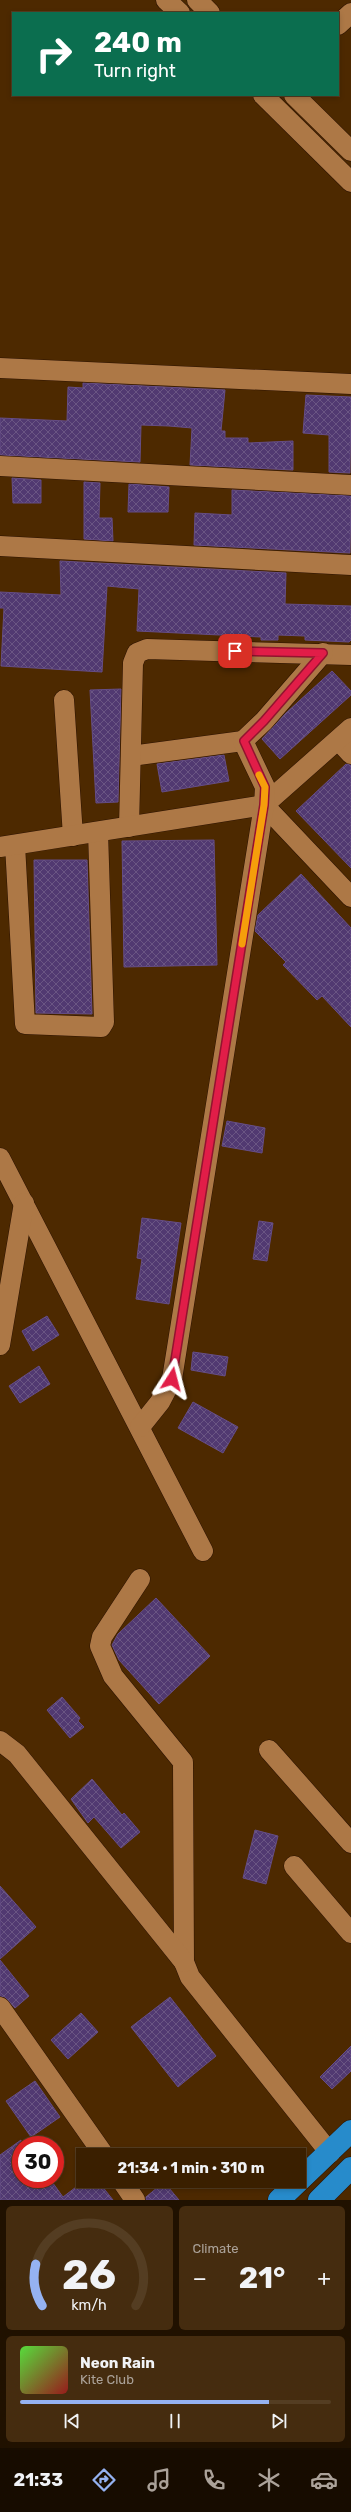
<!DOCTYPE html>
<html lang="en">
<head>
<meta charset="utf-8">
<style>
  body { margin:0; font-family:Rubik,sans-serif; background:#452c0f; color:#f1f3f6; height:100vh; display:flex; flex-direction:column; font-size:15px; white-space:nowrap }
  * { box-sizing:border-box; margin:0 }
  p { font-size:13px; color:#aba299 }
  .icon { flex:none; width:22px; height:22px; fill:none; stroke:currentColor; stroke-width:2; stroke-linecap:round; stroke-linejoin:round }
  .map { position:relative; height:2200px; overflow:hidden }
  .panel { display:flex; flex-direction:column; gap:6px; padding:6px; background:#201100; flex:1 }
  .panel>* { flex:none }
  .banner { position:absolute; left:12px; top:12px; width:327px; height:84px; border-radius:0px; box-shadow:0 2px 6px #0003,0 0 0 1px #543d22; background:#0b6e4f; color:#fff; overflow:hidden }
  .speed { position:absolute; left:12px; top:2136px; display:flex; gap:8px; font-size:20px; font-weight:700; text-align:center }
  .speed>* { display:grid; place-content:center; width:52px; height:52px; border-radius:50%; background:#3a1f00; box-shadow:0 2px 6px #0003,0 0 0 1px #543d22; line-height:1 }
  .speed .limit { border:6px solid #d22; background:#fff; color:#111 }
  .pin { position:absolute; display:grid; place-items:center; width:34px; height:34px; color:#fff; margin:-17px; border-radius:8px; box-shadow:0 2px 6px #0006 }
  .me { position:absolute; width:44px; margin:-22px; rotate:9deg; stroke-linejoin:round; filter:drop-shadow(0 0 3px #0008) }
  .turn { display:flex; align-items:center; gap:14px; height:84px; padding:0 16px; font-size:18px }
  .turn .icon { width:52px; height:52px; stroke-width:2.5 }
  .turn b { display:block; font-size:28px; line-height:34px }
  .big { font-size:30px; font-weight:700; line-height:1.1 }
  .panel .widget { flex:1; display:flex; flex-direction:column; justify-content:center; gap:6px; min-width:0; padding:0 14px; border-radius:6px; background:#452c0f }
  .panel .dial { align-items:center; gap:0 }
  .dial svg { height:104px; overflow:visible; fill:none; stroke:#543d22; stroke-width:7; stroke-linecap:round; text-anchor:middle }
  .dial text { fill:#f1f3f6; stroke:none }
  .song { display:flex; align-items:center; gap:12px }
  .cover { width:48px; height:48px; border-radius:6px; background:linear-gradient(135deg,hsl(110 70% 55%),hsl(0 70% 35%)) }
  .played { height:4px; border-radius:2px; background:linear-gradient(90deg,#95b2f1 80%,#543d22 80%) }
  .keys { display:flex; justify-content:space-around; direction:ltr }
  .heat { display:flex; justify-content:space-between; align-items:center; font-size:22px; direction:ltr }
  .panel .tiles { flex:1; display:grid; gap:6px; grid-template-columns:1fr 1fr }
  .widget:last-child { grid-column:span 2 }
  .trip { position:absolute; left:76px; top:2148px; width:230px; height:40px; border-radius:0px; background:#3a1f00; box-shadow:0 2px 6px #0003,0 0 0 1px #543d22; font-weight:700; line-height:40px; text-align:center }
  .dock { display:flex; height:64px; justify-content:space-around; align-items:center; background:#170c00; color:#aba299 }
  .dock .icon { width:28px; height:28px }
  .dock .active { color:#95b2f1 }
  .dock b { font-size:18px; color:#f1f3f6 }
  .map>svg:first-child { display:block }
  .building { fill:url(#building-cross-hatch); stroke:#654d86 }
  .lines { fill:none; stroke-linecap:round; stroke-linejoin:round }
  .minor-casing { stroke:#2d1300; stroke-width:21 }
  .highway-casing { stroke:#2d1300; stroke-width:23 }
  .minor { stroke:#ad7846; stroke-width:20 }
  .highway { stroke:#278bcb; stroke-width:22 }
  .route-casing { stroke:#92132f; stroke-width:10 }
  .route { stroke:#e11d48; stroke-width:7 }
  .slow { stroke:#f59e0b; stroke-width:7 }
</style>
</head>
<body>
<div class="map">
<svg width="351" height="2200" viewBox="0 0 351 2200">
  <defs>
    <pattern id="building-cross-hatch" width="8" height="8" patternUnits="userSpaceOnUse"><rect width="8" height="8" fill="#513971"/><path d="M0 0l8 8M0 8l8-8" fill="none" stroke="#6a5583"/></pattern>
  </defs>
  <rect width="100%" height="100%" fill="#4d2900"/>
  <!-- building -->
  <g class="building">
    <polygon points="83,383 225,390 221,431 225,431 225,438 248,438 248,443 293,441 293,470 190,465 192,428 169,426 141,425 140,462 0,455 0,418 67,421 68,387 83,388"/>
    <polygon points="306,395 351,397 350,473 329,472 329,435 303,433"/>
    <polygon points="12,478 41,480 41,503 13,503"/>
    <polygon points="84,482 100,483 99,518 112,518 113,541 84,539"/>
    <polygon points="129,484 169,487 168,512 128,512"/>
    <polygon points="232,490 351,496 350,553 194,545 195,513 232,515"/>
    <polygon points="60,561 286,573 285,604 351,606 351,640 349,642 305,640 305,636 278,635 278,640 261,640 261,637 137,631 139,589 107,586 102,672 1,666 4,608 0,608 0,592 61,595"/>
    <polygon points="332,671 351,691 351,695 280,759 262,739 286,713"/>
    <polygon points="121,689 118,802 96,803 90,690"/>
    <polygon points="224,755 229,781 162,792 157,764"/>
    <polygon points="346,764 351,765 351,868 296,811"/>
    <polygon points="214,840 217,965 124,967 122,841"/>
    <polygon points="34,860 87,860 92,1014 36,1013"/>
    <polygon points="301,874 351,928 351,1027 322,996 317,1000 283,965 286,962 255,931 258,915"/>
    <polygon points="227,1121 265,1128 262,1153 222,1146"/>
    <polygon points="142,1218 181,1223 169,1304 136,1299 142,1259 137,1258"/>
    <polygon points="259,1221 273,1223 267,1261 253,1259"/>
    <polygon points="47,1316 59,1335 33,1351 22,1331"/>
    <polygon points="193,1352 228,1357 225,1376 191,1370"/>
    <polygon points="39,1366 50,1384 20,1403 9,1386"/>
    <polygon points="193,1402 238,1427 223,1453 178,1428"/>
    <polygon points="156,1598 210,1656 159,1704 119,1660 112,1645 118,1634"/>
    <polygon points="62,1697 80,1718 78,1721 84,1727 70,1738 47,1710"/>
    <polygon points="92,1779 122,1815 124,1813 140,1832 121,1848 94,1817 88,1823 71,1799"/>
    <polygon points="255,1830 278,1836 266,1884 243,1878"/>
    <polygon points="0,1886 36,1927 0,1959"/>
    <polygon points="0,1960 29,1996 15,2008 5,1997 0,1996"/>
    <polygon points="170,1997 216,2056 178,2087 131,2027"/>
    <polygon points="81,2013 98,2032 68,2059 51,2040"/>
    <polygon points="351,2046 351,2071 332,2089 320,2077"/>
    <polygon points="35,2081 60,2117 31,2137 6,2101"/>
    <polygon points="21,2140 21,2179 50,2179 63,2197 84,2181 98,2181 113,2200 0,2200 0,2155"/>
    <polygon points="164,2182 179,2200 146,2200 146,2197"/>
  </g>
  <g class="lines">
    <defs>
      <g id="minor">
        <polyline points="166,0 180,13"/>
        <polyline points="197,0 210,13"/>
        <polyline points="338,25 351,13"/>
        <polyline points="263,95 351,182"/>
        <polyline points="294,95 351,151"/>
        <polyline points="0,368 351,384"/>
        <polyline points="0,466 351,485"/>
        <polyline points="0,546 351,565"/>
        <polyline points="64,700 73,836"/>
        <polyline points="338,740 351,754"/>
        <polyline points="131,756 243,741"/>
        <polyline points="264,805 351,728"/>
        <polyline points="129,827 133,663 137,653 147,649 351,655"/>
        <polyline points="15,845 25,1024 101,1027 104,1022 98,832"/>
        <polyline points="0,847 264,805 351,897"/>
        <polyline points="0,1158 203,1551"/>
        <polyline points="0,1345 24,1203"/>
        <polyline points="140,1427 160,1402 172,1379 264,805 265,787 243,741 264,721 323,653"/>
        <polyline points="140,1579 102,1637 100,1646 113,1676 183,1762 184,1962 190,1977 330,2153"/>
        <polyline points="0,1741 17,1754 184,1962"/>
        <polyline points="269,1750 351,1843"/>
        <polyline points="294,1866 351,1933"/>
        <polyline points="0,2007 104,2155"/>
        <polyline points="122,2181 135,2200"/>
      </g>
      <g id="highway">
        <polyline points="279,2200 351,2131"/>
        <polyline points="319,2200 351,2168"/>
      </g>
    </defs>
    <!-- minor casing -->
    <use href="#minor" class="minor-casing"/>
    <!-- highway casing -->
    <use href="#highway" class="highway-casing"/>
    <!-- minor -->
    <use href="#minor" class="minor"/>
    <!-- highway -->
    <use href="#highway" class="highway"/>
  </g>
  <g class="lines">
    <defs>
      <polyline id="route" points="172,1379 264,805 265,787 244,741 264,721 323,653 235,651"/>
    </defs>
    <!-- route casing -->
    <use href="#route" class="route-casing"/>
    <!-- route -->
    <use href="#route" class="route"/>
    <!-- slow -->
    <polyline class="slow" points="242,944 264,805 265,787 259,775"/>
  </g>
</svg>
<div class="speed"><div class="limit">30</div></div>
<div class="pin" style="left:235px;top:651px;background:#d93025"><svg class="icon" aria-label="arrive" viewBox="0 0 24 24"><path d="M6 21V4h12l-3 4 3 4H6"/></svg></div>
<svg class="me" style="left:172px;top:1379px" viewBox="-20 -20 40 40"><path d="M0-17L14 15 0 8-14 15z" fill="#e11d48" stroke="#fff" stroke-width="4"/></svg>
<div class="trip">21:34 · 1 min · 310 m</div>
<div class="banner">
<div class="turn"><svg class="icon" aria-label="right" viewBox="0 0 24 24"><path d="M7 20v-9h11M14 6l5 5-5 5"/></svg><div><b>240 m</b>Turn right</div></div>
</div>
</div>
<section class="panel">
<div class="tiles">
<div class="widget dial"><svg viewBox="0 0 100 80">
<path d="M14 69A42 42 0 1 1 86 69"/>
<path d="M14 69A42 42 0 0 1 9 37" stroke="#95b2f1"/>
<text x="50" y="56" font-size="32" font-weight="700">26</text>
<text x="50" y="72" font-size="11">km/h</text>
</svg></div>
<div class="widget"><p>Climate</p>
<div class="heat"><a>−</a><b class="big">21°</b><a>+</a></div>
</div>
<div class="widget">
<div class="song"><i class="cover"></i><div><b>Neon Rain</b><p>Kite Club</p></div></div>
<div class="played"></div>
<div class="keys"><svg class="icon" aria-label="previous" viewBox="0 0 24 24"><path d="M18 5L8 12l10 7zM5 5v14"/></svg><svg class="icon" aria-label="pause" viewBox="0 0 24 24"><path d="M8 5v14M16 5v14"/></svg><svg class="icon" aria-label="next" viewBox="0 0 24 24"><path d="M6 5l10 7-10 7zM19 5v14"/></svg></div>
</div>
</div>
</section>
<nav class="dock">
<b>21:33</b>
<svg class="icon active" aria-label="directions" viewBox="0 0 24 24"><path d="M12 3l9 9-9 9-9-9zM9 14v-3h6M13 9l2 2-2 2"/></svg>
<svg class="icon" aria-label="music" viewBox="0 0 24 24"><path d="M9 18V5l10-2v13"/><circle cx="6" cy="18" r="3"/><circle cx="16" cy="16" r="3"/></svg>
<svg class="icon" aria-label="phone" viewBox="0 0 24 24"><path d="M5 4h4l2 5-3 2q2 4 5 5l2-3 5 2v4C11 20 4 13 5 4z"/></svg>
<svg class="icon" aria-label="climate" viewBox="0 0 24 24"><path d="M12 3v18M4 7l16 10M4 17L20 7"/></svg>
<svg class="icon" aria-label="car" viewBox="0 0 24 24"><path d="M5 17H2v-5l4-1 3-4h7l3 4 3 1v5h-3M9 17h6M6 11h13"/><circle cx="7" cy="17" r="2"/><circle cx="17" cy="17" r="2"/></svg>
</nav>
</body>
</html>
